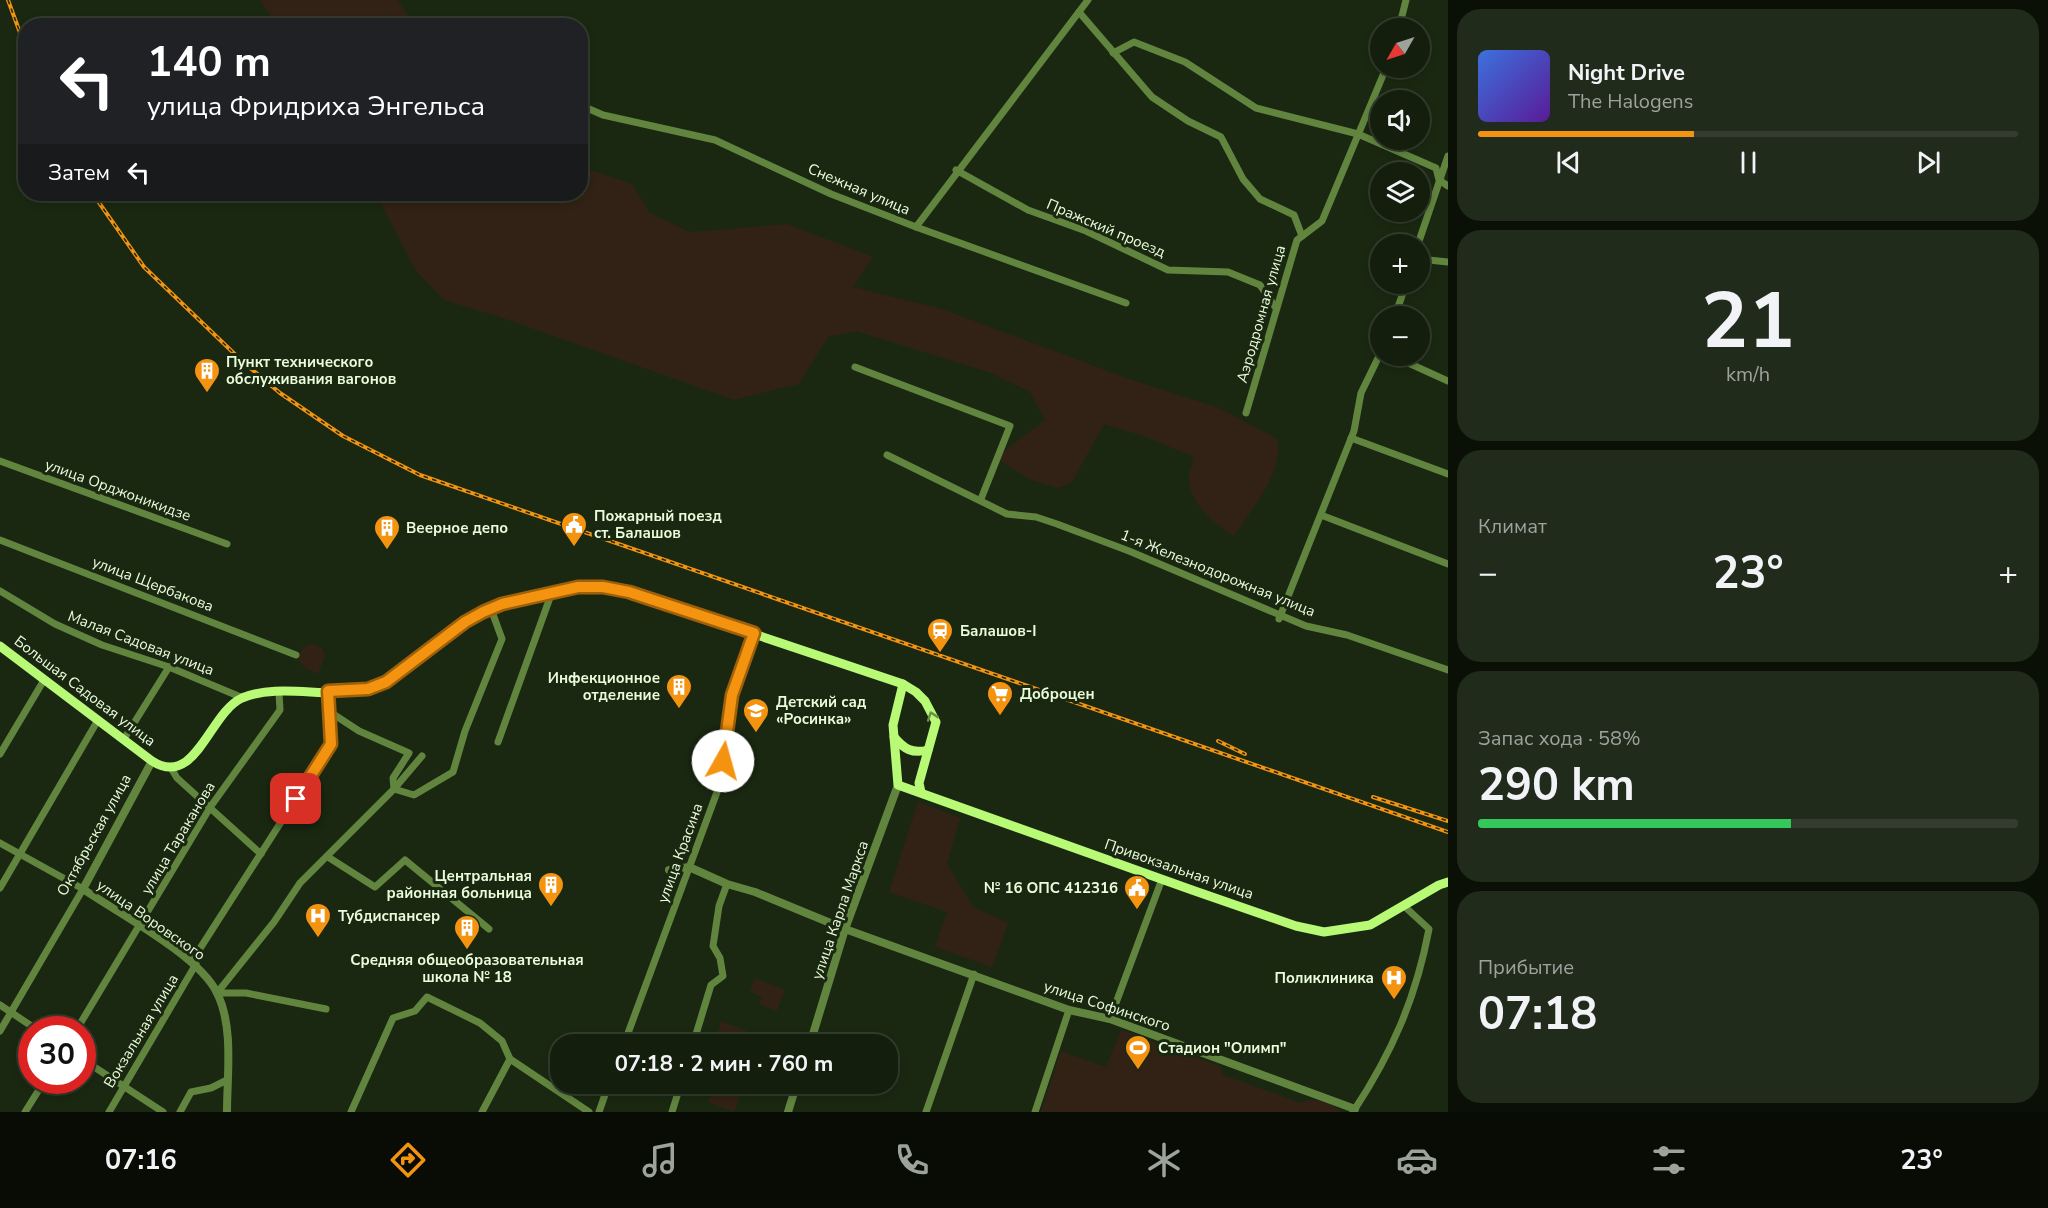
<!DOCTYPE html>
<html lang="ru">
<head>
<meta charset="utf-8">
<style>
  body { margin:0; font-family:"Nunito Sans",sans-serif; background:#212b1b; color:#f1f3f6; height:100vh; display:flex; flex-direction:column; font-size:22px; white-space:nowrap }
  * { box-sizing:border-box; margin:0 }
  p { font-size:20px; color:#9da29d }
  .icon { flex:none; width:33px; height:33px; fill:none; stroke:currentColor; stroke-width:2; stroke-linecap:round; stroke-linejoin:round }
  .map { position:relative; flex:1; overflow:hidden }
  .sheet { display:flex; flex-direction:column; gap:9px; padding:9px; background:#0b1007; width:600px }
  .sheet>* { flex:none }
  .hud { position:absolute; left:18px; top:18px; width:570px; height:183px; border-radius:24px; box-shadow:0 3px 9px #0003,0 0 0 2px #333c2e; background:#202124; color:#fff; overflow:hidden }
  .needle { width:39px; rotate:231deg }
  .controls { position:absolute; left:1370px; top:18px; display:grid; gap:12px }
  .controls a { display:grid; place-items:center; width:60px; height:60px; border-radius:50%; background:#141e0d; box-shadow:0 3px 9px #0003,0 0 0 2px #333c2e; font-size:30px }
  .speed { position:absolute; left:18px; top:1016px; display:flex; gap:12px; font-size:30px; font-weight:700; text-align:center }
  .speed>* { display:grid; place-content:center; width:78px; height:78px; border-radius:50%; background:#141e0d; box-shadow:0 3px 9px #0003,0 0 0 2px #333c2e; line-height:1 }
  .speed .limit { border:9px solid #d22; background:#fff; color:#111 }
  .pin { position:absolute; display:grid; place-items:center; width:51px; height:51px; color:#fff; margin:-26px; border-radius:12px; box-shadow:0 3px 9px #0006 }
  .me { position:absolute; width:66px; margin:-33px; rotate:7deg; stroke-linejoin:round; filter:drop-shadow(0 0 4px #0008) }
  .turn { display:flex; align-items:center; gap:21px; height:126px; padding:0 30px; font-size:27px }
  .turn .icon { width:78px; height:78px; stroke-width:2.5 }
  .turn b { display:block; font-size:42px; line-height:51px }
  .then { display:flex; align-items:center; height:57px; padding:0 30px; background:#0003; gap:12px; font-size:22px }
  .big { font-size:45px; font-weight:700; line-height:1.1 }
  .sheet .tile { flex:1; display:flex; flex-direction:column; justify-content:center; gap:9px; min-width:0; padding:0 21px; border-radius:24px; background:#212b1b }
  .sheet .dial { align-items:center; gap:0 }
  .dial b { font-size:78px; line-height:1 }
  .song { display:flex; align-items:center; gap:18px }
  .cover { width:72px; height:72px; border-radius:9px; background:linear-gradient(135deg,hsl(220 70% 55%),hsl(270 70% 35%)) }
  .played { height:6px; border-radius:3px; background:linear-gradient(90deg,#f49310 40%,#333c2e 40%) }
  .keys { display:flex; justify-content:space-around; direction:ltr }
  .heat { display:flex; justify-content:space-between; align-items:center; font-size:33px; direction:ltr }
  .charge { height:9px; border-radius:4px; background:linear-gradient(90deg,#34c759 58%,#333c2e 0) }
  .trip { position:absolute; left:550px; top:1034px; width:348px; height:60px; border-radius:24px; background:#141e0d; box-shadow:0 3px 9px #0003,0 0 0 2px #333c2e; font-weight:700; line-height:60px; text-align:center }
  .tab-bar { display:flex; height:96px; justify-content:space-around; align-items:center; background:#080c05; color:#9da29d }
  .tab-bar .icon { width:42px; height:42px }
  .tab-bar .current { color:#f49310 }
  .tab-bar b { font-size:27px; color:#f1f3f6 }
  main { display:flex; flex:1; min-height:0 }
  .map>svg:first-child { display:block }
  .green { fill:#322215 }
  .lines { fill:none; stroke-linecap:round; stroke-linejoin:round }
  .minor { stroke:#61853f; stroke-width:7 }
  .tertiary { stroke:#61853f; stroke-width:8 }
  .secondary { stroke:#b8f976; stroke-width:9 }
  .rail-casing { stroke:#f49310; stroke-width:4 }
  .rail { stroke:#1a2811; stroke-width:1.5; stroke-dasharray:4.5; stroke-linecap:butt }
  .oneway { stroke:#699044 }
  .route-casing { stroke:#9f600a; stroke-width:15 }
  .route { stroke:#f49310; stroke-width:10 }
  .labels { text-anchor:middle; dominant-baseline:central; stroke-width:6; stroke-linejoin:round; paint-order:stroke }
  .street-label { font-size:15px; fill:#e9fddb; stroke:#1a2811 }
  .poi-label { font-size:15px; font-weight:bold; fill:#e9fddb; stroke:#1a2811; text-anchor:start }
</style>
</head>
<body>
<main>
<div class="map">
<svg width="1448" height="1112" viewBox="0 0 1448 1112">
  <rect width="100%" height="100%" fill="#1a2811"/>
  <!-- green -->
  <g class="green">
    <polygon points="260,0 397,0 415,25 276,25"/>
    <path d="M581,167L632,184L650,213L690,232L787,224L873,257L853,287L942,309L1129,379L1219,408L1277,439C1285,472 1251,509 1234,536C1215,525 1190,504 1189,479C1188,472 1193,463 1194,457L1144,436L1104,424L1072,482L1058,488L1031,480L995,458L1045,420L1030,392L991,373L856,331L828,337L799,384L734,400L506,319L444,300L416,271L376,194H580Z"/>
    <polygon points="313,644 322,648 325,656 318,674 305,668 298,659 303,647"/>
    <polygon points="918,802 960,818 947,864 973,907 1008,923 992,967 935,947 947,912 889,892"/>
    <polygon points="755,978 785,990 777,1011 759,1004 762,997 750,992"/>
    <polygon points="721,1021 760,1036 757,1044 715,1044"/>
    <path d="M1121,1030L1220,1066L1223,1075L1301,1103C1313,1096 1332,1102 1341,1112H1041L1061,1051L1106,1067Z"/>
    <polygon points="716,1083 745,1083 734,1112 708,1102"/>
  </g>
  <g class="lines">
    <!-- minor -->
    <g class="minor">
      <polyline points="1079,12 1152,97 1188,121 1221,137 1243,179 1260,199 1294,215 1302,236"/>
      <polyline points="1399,28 1406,0"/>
      <polyline points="1113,53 1134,42 1185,62 1256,108 1358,134 1436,168 1439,180 1448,186"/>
      <polyline points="580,105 603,115 715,140 831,194 916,227 1126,303"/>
      <polyline points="956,170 1028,210 1086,231 1168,270 1228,272 1260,285 1276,308"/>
      <polyline points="916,227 1088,0"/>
      <polyline points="1418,244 1448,156"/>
      <polyline points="1419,259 1448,262"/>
      <polyline points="1395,316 1406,284"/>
      <polyline points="1393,356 1448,381"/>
      <polyline points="855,367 1010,426 981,499"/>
      <polyline points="1246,413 1297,240 1322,221 1386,68"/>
      <polyline points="1351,438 1448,474"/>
      <polyline points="887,455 1007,514 1036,517 1057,524 1129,551 1306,626 1347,635 1448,670"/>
      <polyline points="0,461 227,544"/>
      <polyline points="1321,515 1448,564"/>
      <polyline points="0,540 296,655"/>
      <polyline points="0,591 55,624 102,645 169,667 243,698"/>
      <polyline points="1279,619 1354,431 1361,393 1380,354"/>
      <polyline points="328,691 330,712 359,731 409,753 393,778 394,789"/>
      <polyline points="124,739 169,667"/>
      <polyline points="498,742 552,592"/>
      <polyline points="0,754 44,680"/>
      <polyline points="171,768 177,778 261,854"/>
      <polyline points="394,789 414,795 453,772 465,731 502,639 491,609"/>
      <polyline points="0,843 83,889 0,1031"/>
      <polyline points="328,857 375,887 405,860 489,929"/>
      <polyline points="0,888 98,720"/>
      <polyline points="192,961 331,744 330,712"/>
      <polyline points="217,993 274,922 300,883 394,789 422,756"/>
      <polyline points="217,993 246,993 326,1009"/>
      <polyline points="0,1005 36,1029"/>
      <polyline points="1110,1019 1162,879"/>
      <polyline points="77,1029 211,806 280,710 279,693"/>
      <polyline points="624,1044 720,784 732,695 755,633"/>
      <polyline points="693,1044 711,985 723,976 720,958 713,946 719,906 727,884"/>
      <polyline points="82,1059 163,1112"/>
      <polyline points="25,1112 45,1080"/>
      <polyline points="109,1112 196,964"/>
      <polyline points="180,1112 191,1092 211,1088 227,1080"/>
      <polyline points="351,1112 393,1018 415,1011 427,997 480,1023 502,1041 510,1059 589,1112"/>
      <polyline points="482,1112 510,1059"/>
      <polyline points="599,1112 609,1083"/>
      <polyline points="672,1112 681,1083"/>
      <polyline points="926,1112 974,974"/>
      <polyline points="1035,1112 1069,1010"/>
      <path d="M1353,1112C1392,1053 1416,998 1429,929L1404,906"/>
    </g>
    <!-- tertiary -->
    <g class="tertiary">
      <path d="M152,761L83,889C118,913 200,956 217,993C234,1027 227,1075 227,1112"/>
      <polyline points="669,870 689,867 727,884 755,892 845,929 1069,1010 1110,1019 1355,1109"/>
      <polyline points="810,1044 845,929 898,785"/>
      <polyline points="788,1112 797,1083"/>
    </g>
    <!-- secondary -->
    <g class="secondary">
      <path d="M0,646L152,761C196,789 209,713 242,698C281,682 329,700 369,689C395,682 416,659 437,644C452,633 466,621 482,613C523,592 584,584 629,592L903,684L916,692L925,701L936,722L919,783L921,792"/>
      <polyline points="903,684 893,725 898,785 1192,890 1296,926 1324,932 1370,925 1439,885 1448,882"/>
      <path d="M894,737C904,749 912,754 928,750"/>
    </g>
    <defs>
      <g id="rail">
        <polyline points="8,0 26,49"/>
        <polyline points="93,194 144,267 243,362 280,393 343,436 420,475 1448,832"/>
        <polyline points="1218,741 1245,754"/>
        <polyline points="1373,797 1448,821"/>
      </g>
    </defs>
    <!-- rail casing -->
    <use href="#rail" class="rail-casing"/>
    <!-- rail -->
    <use href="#rail" class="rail"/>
  </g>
  <!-- one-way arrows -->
  <defs><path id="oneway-chevron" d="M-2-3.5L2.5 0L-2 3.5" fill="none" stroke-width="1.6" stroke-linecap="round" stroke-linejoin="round" transform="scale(1.5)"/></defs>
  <use class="oneway" href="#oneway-chevron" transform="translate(932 716) rotate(-109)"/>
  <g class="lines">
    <defs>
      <polyline id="route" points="296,799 331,744 328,691 368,689 386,682 465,622 483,612 502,604 578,587 603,587 629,592 754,633 732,695 723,761"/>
    </defs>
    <!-- route casing -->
    <use href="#route" class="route-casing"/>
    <!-- route -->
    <use href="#route" class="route"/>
  </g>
  <!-- icons -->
  <defs>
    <symbol id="building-pin" viewBox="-11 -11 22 30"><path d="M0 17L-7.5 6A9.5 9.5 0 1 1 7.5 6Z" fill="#f49310" stroke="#1a2811"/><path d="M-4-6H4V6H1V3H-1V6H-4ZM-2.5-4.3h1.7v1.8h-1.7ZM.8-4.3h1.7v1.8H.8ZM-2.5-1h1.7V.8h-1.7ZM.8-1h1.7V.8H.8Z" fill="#fff"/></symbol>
    <symbol id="civic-pin" viewBox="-11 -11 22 30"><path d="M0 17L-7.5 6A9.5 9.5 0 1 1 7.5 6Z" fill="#f49310" stroke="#1a2811"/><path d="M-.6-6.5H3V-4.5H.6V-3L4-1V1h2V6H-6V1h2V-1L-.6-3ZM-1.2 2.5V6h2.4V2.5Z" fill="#fff"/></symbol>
    <symbol id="station-pin" viewBox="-11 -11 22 30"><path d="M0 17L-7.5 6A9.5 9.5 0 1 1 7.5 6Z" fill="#f49310" stroke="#1a2811"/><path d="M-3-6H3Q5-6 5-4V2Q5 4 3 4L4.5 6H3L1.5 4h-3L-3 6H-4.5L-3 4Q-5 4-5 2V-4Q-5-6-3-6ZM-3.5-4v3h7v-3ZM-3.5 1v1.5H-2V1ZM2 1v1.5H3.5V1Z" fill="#fff"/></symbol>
    <symbol id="supermarket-pin" viewBox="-11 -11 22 30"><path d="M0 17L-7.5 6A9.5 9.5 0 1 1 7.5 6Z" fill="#f49310" stroke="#1a2811"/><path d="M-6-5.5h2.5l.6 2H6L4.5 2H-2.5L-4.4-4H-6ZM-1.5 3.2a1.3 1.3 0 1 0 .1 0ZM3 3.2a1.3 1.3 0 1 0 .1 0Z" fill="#fff"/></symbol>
    <symbol id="school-pin" viewBox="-11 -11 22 30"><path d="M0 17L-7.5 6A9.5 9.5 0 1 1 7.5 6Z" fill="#f49310" stroke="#1a2811"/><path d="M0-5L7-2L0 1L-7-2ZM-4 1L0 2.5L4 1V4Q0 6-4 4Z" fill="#fff"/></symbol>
    <symbol id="hospital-pin" viewBox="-11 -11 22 30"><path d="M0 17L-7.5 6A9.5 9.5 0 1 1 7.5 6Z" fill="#f49310" stroke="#1a2811"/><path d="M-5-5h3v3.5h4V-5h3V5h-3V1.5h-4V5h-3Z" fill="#fff"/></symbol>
    <symbol id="stadium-pin" viewBox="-11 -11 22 30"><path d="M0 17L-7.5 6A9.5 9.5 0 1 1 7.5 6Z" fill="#f49310" stroke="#1a2811"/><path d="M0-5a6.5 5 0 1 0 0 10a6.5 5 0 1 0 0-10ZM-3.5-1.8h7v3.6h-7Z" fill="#fff"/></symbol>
  </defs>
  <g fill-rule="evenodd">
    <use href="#building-pin" x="192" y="356" width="30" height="40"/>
    <use href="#civic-pin" x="559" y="510" width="30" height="40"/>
    <use href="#building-pin" x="372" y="513" width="30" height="40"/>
    <use href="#station-pin" x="925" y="616" width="30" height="40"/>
    <use href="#building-pin" x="664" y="672" width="30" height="40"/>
    <use href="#supermarket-pin" x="985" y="679" width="30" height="40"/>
    <use href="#school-pin" x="741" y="696" width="30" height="40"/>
    <use href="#building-pin" x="536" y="870" width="30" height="40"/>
    <use href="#civic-pin" x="1122" y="873" width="30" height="40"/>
    <use href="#hospital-pin" x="303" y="901" width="30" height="40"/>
    <use href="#building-pin" x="452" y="913" width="30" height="40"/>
    <use href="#hospital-pin" x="1379" y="963" width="30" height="40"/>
    <use href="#stadium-pin" x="1123" y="1033" width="30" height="40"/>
  </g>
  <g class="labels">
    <!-- street labels -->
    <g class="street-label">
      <text transform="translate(859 189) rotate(23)">Снежная улица</text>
      <text transform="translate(1106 228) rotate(23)">Пражский проезд</text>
      <text transform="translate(1261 314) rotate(-74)">Аэродромная улица</text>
      <text transform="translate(118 490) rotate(20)">улица Орджоникидзе</text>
      <text transform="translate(1218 573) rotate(22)">1-я Железнодорожная улица</text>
      <text transform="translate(153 584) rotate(21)">улица Щербакова</text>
      <text transform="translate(141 643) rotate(21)">Малая Садовая улица</text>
      <text transform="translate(85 691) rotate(37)">Большая Садовая улица</text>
      <text transform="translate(94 835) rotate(-61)">Октябрьская улица</text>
      <text transform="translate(178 838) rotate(-59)">улица Тараканова</text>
      <text transform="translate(680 853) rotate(-70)">улица Красина</text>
      <text transform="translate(1179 869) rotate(19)">Привокзальная улица</text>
      <text transform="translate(840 910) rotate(-71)">улица Карла Маркса</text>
      <text transform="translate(151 920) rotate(35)">улица Воровского</text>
      <text transform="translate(1107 1006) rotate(18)">улица Софинского</text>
      <text transform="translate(141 1031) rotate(-59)">Вокзальная улица</text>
    </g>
    <!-- poi labels -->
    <g class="poi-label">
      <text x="226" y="362">Пункт технического<tspan x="226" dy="17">обслуживания вагонов</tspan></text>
      <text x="594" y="516">Пожарный поезд<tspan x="594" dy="17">ст. Балашов</tspan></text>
      <text x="406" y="528">Веерное депо</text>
      <text x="960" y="631">Балашов-I</text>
      <text x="660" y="678" text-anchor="end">Инфекционное<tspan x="660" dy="17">отделение</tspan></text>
      <text x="1020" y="694">Доброцен</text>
      <text x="776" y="702">Детский сад<tspan x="776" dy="17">«Росинка»</tspan></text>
      <text x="532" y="876" text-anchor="end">Центральная<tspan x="532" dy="17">районная больница</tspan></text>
      <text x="1118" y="888" text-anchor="end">№ 16 ОПС 412316</text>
      <text x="338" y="916">Тубдиспансер</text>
      <text x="467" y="960" text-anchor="middle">Средняя общеобразовательная<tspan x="467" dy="17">школа № 18</tspan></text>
      <text x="1374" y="978" text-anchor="end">Поликлиника</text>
      <text x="1158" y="1048">Стадион "Олимп"</text>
    </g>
  </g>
</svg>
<div class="controls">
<a><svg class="needle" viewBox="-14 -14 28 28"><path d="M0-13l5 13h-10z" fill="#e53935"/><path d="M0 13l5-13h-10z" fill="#9da29d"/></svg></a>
<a><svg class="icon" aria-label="sound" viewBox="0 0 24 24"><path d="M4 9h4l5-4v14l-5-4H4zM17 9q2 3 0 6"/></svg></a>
<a><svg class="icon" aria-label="layers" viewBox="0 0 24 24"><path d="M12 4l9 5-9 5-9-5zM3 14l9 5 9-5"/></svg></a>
<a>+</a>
<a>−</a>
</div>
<div class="speed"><div class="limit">30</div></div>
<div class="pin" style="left:296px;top:799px;background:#d93025"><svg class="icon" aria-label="arrive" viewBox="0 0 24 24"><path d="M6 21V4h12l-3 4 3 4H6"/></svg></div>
<svg class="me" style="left:723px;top:761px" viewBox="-20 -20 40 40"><circle r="19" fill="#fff"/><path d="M0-13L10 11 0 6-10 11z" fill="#f49310"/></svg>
<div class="trip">07:18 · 2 мин · 760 m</div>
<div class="hud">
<div class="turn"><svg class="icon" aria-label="left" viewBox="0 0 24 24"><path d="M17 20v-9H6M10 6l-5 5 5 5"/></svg><div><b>140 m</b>улица Фридриха Энгельса</div></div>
<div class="then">Затем<svg class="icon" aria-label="left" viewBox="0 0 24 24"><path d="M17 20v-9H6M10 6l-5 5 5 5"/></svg></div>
</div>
</div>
<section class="sheet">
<div class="tile">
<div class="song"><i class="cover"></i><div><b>Night Drive</b><p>The Halogens</p></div></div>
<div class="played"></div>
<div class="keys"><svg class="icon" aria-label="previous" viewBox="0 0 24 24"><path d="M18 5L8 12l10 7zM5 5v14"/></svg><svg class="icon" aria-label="pause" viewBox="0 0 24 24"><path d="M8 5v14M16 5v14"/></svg><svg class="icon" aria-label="next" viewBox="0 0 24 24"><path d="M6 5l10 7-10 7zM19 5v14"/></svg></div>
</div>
<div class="tile dial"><b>21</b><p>km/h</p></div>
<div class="tile"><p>Климат</p>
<div class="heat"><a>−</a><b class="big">23°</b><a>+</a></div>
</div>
<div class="tile"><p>Запас хода · 58%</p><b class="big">290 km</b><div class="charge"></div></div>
<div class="tile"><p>Прибытие</p><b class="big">07:18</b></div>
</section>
</main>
<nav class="tab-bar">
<b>07:16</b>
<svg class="icon current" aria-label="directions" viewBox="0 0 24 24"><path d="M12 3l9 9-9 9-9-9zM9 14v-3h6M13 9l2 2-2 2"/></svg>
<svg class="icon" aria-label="music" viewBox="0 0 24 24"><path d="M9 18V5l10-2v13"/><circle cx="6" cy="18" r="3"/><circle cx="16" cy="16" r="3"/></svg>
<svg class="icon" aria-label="phone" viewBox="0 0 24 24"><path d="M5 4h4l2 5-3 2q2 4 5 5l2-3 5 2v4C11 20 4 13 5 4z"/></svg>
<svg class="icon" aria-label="climate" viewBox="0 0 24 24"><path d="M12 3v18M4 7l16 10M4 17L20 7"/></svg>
<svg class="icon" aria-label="car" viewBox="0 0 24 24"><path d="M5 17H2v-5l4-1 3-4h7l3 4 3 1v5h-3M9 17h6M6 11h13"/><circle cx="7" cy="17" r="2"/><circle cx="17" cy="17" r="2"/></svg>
<svg class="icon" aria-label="filters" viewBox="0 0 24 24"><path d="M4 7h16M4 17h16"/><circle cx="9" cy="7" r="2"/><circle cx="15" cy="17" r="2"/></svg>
<b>23°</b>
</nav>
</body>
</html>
